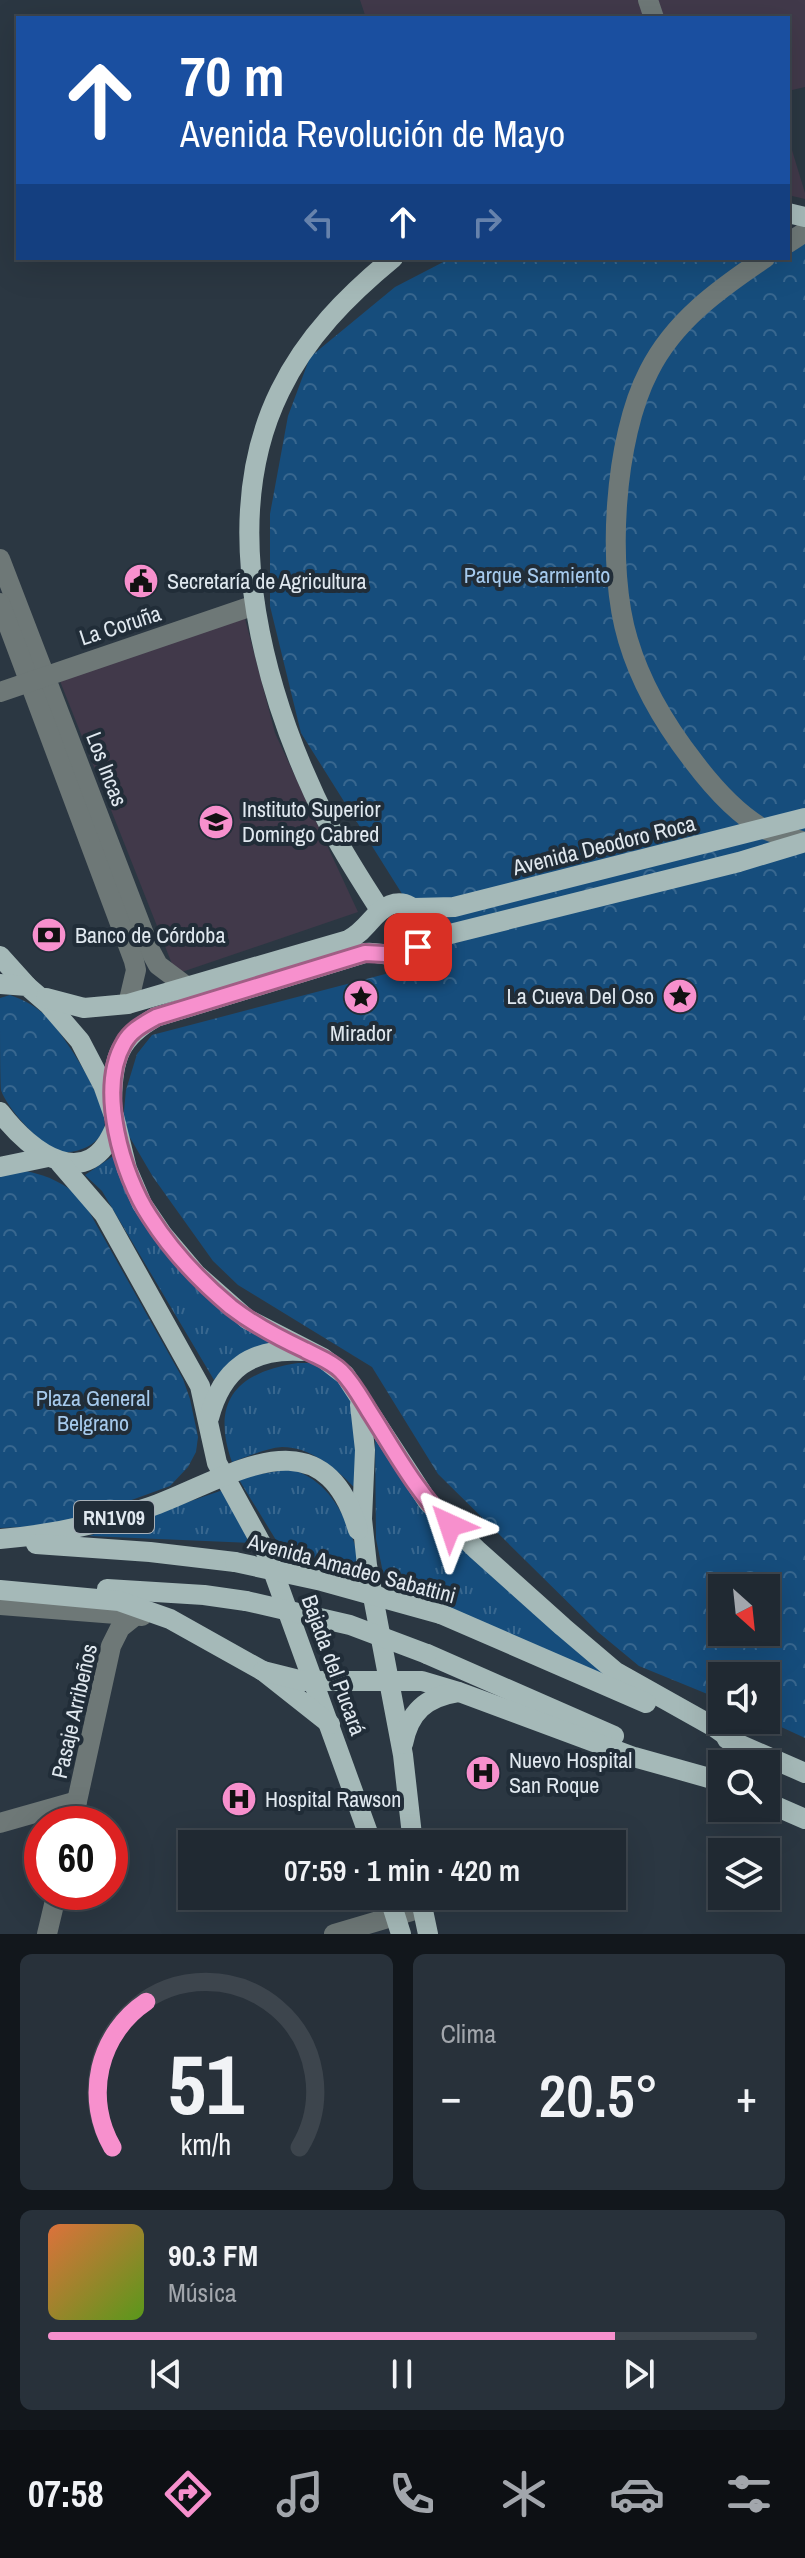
<!DOCTYPE html>
<html lang="es">
<head>
<meta charset="utf-8">
<style>
  body { margin:0; font-family:"Archivo Narrow",sans-serif; background:#28313a; color:#f1f3f6; height:100vh; display:flex; flex-direction:column; font-size:30px; white-space:nowrap }
  * { box-sizing:border-box; margin:0 }
  p { font-size:26px; color:#a2a6ac }
  .icon { flex:none; width:44px; height:44px; fill:none; stroke:currentColor; stroke-width:2; stroke-linecap:round; stroke-linejoin:round }
  .map { position:relative; height:1934px; overflow:hidden }
  .sheet { display:flex; flex-direction:column; gap:20px; padding:20px; background:#12171c; flex:1 }
  .sheet>* { flex:none }
  .top-card { position:absolute; left:16px; top:16px; width:774px; height:244px; border-radius:0px; box-shadow:0 8px 32px #0002,0 0 0 2px #3d454d; background:#1a4fa0; color:#fff; overflow:hidden }
  .needle { width:52px; rotate:153deg }
  .tools { position:absolute; left:708px; top:1574px; display:grid; gap:16px }
  .tools a { display:grid; place-items:center; width:72px; height:72px; border-radius:0px; background:#202932; box-shadow:0 8px 32px #0002,0 0 0 2px #3d454d; font-size:40px }
  .speed { position:absolute; left:24px; top:1806px; display:flex; gap:16px; font-size:40px; font-weight:700; text-align:center }
  .speed>* { display:grid; place-content:center; width:104px; height:104px; border-radius:50%; background:#202932; box-shadow:0 8px 32px #0002,0 0 0 2px #3d454d; line-height:1 }
  .speed .limit { border:12px solid #d22; background:#fff; color:#111 }
  .pin { position:absolute; display:grid; place-items:center; width:68px; height:68px; color:#fff; margin:-34px; border-radius:16px; box-shadow:0 4px 12px #0006 }
  .me { position:absolute; width:88px; margin:-44px; rotate:318deg; stroke-linejoin:round; filter:drop-shadow(0 0 6px #0008) }
  .turn { display:flex; align-items:center; gap:28px; height:168px; padding:0 32px; font-size:36px }
  .turn .icon { width:104px; height:104px; stroke-width:2.5 }
  .turn b { display:block; font-size:56px; line-height:68px }
  .lanes { display:flex; align-items:center; height:76px; padding:0 32px; background:#0003; justify-content:center; gap:40px; direction:ltr }
  .lanes .off { opacity:.35 }
  .big { font-size:60px; font-weight:600; line-height:1.1 }
  .sheet .widget { flex:1; display:flex; flex-direction:column; justify-content:center; gap:12px; min-width:0; padding:0 28px; border-radius:12px; background:#28313a }
  .sheet .dial { align-items:center; gap:0 }
  .dial svg { height:208px; overflow:visible; fill:none; stroke:#3d454d; stroke-width:7; stroke-linecap:round; text-anchor:middle }
  .dial text { fill:#f1f3f6; stroke:none }
  .song { display:flex; align-items:center; gap:24px }
  .cover { width:96px; height:96px; border-radius:12px; background:linear-gradient(135deg,hsl(20 70% 55%),hsl(90 70% 35%)) }
  .played { height:8px; border-radius:4px; background:linear-gradient(90deg,#f790cd 80%,#3d454d 80%) }
  .keys { display:flex; justify-content:space-around; direction:ltr }
  .heat { display:flex; justify-content:space-between; align-items:center; font-size:44px; direction:ltr }
  .sheet .tiles { flex:1; display:grid; gap:20px; grid-template-columns:1fr 1fr }
  .widget:last-child { grid-column:span 2 }
  .trip { position:absolute; left:178px; top:1830px; width:448px; height:80px; border-radius:0px; background:#202932; box-shadow:0 8px 32px #0002,0 0 0 2px #3d454d; font-weight:600; line-height:80px; text-align:center }
  .menu { display:flex; height:128px; justify-content:space-around; align-items:center; background:#0d1014; color:#a2a6ac }
  .menu .icon { width:56px; height:56px }
  .menu .selected { color:#f790cd }
  .menu b { font-size:36px; color:#f1f3f6 }
  .map>svg:first-child { display:block }
  .education { fill:#41394a }
  .grass { fill:url(#grass-tufts) }
  .park { fill:url(#park-crowns); fill-rule:evenodd }
  .lines { fill:none; stroke-linecap:round; stroke-linejoin:round }
  .minor { stroke:#6e7877; stroke-width:20 }
  .major { stroke:#a5b9b8; stroke-width:20 }
  .major-bridge { stroke:#a5b9b8; stroke-width:20 }
  .route-casing { stroke:#a15e85; stroke-width:20 }
  .route { stroke:#f790cd; stroke-width:14 }
  .labels { text-anchor:middle; dominant-baseline:central; stroke-width:8; stroke-linejoin:round; paint-order:stroke }
  .shield { fill:#212d38; stroke:#a7b0b8; stroke-width:2 }
  .shield-label { font-size:20px; font-weight:bold; fill:#e0e8ef }
  .park-label { font-size:22px; fill:#a6caed; stroke:#212d38 }
  .poi-label { font-size:22px; fill:#e0e8ef; stroke:#212d38; text-anchor:start }
  .street-label { font-size:22px; fill:#e0e8ef; stroke:#212d38 }
</style>
</head>
<body>
<div class="map">
<svg width="805" height="1934" viewBox="0 0 805 1934">
  <defs>
    <pattern id="grass-tufts" width="24" height="20" patternUnits="userSpaceOnUse" patternTransform="scale(2)"><rect width="24" height="20" fill="#164d7c"/><path d="M3 7l-1-3M5 7V3M7 7l1-3M15 17l-1-3M17 17v-4M19 17l1-3" fill="none" stroke="#38678f"/></pattern>
    <pattern id="park-crowns" width="20" height="18" patternUnits="userSpaceOnUse" patternTransform="scale(2)"><rect width="20" height="18" fill="#164d7c"/><path d="M2 6a3 3 0 1 1 6 0M12 15a3 3 0 1 1 6 0" fill="none" stroke="#38678f"/></pattern>
  </defs>
  <rect width="100%" height="100%" fill="#2b3742"/>
  <!-- education -->
  <g class="education">
    <polygon points="360,0 805,0 805,87 788,91 788,18 366,18"/>
    <polygon points="788,137 805,193 805,199 788,195"/>
    <polygon points="243,611 275,733 358,912 176,974 58,676"/>
  </g>
  <!-- grass -->
  <g class="grass">
    <polygon points="116,1154 131,1197 274,1343 214,1380 102,1191 85,1175"/>
    <path d="M298,1363C306,1363 317,1362 323,1366C366,1390 358,1446 354,1487C335,1468 311,1447 282,1447C266,1448 247,1457 232,1462C210,1400 238,1372 298,1363Z"/>
    <polygon points="375,1432 409,1485 628,1688 385,1582 376,1539"/>
    <path d="M289,1469C337,1480 354,1536 364,1578L287,1558L238,1478Z"/>
    <polygon points="223,1490 252,1543 89,1536"/>
  </g>
  <!-- park -->
  <g class="park">
    <path d="M788,238L805,241V1738L766,1720V1676H722V1700L639,1666L598,1632L438,1474L372,1367L238,1285L213,1261L153,1177L129,1136L123,1121L126,1090L137,1054L152,1035L443,959L301,733L270,606V514L288,416L310,357L395,287L451,258H788ZM722,1588H766V1632H722Z"/>
    <path d="M10,995C24,1000 36,1006 47,1017C63,1034 111,1105 104,1129C101,1137 94,1143 87,1147C78,1151 68,1154 58,1151C41,1146 6,1107 1,1090C0,1074 0,1018 0,998Z"/>
    <path d="M26,1171C49,1176 64,1183 82,1199L183,1379L190,1399L198,1437L196,1452L188,1467L170,1486L63,1525L0,1528V1175Z"/>
  </g>
  <g class="lines">
    <!-- minor -->
    <g class="minor">
      <polyline points="648,0 654,18"/>
      <polyline points="788,243 805,232"/>
      <path d="M765,258C719,289 674,321 649,371C614,438 606,568 628,640C641,684 666,726 694,762C713,787 737,814 764,829C776,835 792,838 805,842"/>
      <polyline points="0,559 151,952 158,965 186,986"/>
      <polyline points="0,603 134,961 136,970 128,1004"/>
      <polyline points="0,692 255,605"/>
      <polyline points="0,1605 142,1616"/>
      <polyline points="0,1823 77,1801"/>
      <polyline points="72,1824 111,1646 120,1628 135,1616"/>
      <polyline points="47,1934 57,1892"/>
      <polyline points="334,1934 422,1908"/>
    </g>
    <!-- major -->
    <g class="major">
      <polyline points="788,213 805,217"/>
      <polyline points="414,908 454,907 805,818"/>
      <path d="M380,910C363,883 345,856 330,827C266,702 214,525 280,391C306,337 348,295 393,258"/>
      <polyline points="422,941 739,862 805,842"/>
      <polyline points="0,956 27,986"/>
      <polyline points="0,984 27,986 49,1005 80,1041 103,1085 114,1116 127,1169 142,1204 163,1235 196,1274 247,1319 323,1358 345,1375 428,1502 477,1550 563,1627 616,1672 714,1727 739,1745"/>
      <path d="M46,998L84,1008L128,1004L348,940C367,931 374,911 390,905C421,894 438,942 408,954C394,959 379,951 365,953L156,1017C119,1038 113,1058 112,1099"/>
      <path d="M0,1112C31,1153 89,1196 116,1125"/>
      <polyline points="60,1163 104,1214 200,1386 217,1463 267,1554 372,1844"/>
      <polyline points="0,1167 48,1157"/>
      <polyline points="360,1405 365,1450 362,1519 367,1565 403,1755 413,1844"/>
      <path d="M209,1418C222,1369 251,1348 302,1351"/>
      <path d="M0,1539C51,1535 101,1524 150,1507C226,1480 322,1407 358,1530"/>
      <polyline points="36,1544 150,1552 235,1562"/>
      <polyline points="107,1589 204,1595 246,1601"/>
      <polyline points="0,1590 119,1601 170,1619 263,1671 330,1724"/>
      <polyline points="441,1614 646,1703"/>
      <polyline points="427,1654 614,1736"/>
      <polyline points="263,1671 303,1681 422,1681 459,1692 634,1757 709,1778"/>
      <polyline points="727,1739 805,1773"/>
      <path d="M403,1744C409,1712 426,1697 458,1692"/>
      <polyline points="766,1802 805,1819"/>
      <polyline points="389,1896 401,1934"/>
      <polyline points="420,1896 428,1934"/>
    </g>
    <!-- major-bridge -->
    <g class="major-bridge">
      <polyline points="235,1562 322,1581 441,1614"/>
      <polyline points="246,1601 350,1625 427,1654"/>
    </g>
  </g>
  <g class="lines">
    <defs>
      <path id="route" d="M418,947L404,955L365,953L156,1017C144,1024 131,1030 124,1043C97,1089 122,1175 150,1217C171,1250 201,1282 231,1307C253,1324 279,1338 305,1350C318,1357 331,1361 341,1371C353,1383 361,1398 369,1411C394,1450 416,1492 450,1525"/>
    </defs>
    <!-- route casing -->
    <use href="#route" class="route-casing"/>
    <!-- route -->
    <use href="#route" class="route"/>
  </g>
  <!-- icons -->
  <defs>
    <symbol id="civic-disc" viewBox="-11 -11 22 22"><circle r="9.5" fill="#f790cd" stroke="#212d38"/><path d="M-.6-6.5H3V-4.5H.6V-3L4-1V1h2V6H-6V1h2V-1L-.6-3ZM-1.2 2.5V6h2.4V2.5Z" fill="#111"/></symbol>
    <symbol id="school-disc" viewBox="-11 -11 22 22"><circle r="9.5" fill="#f790cd" stroke="#212d38"/><path d="M0-5L7-2L0 1L-7-2ZM-4 1L0 2.5L4 1V4Q0 6-4 4Z" fill="#111"/></symbol>
    <symbol id="bank-disc" viewBox="-11 -11 22 22"><circle r="9.5" fill="#f790cd" stroke="#212d38"/><path d="M-6-4H6V4H-6ZM0-2.3a2.3 2.3 0 1 0 0 4.6a2.3 2.3 0 1 0 0-4.6Z" fill="#111"/></symbol>
    <symbol id="sight-disc" viewBox="-11 -11 22 22"><circle r="9.5" fill="#f790cd" stroke="#212d38"/><path d="M0-6L1.8-2.2L6-1.7L2.9 1.2L3.7 5.4L0 3.3L-3.7 5.4L-2.9 1.2L-6-1.7L-1.8-2.2Z" fill="#111"/></symbol>
    <symbol id="hospital-disc" viewBox="-11 -11 22 22"><circle r="9.5" fill="#f790cd" stroke="#212d38"/><path d="M-5-5h3v3.5h4V-5h3V5h-3V1.5h-4V5h-3Z" fill="#111"/></symbol>
  </defs>
  <g fill-rule="evenodd">
    <use href="#civic-disc" x="121" y="561" width="40" height="40"/>
    <use href="#school-disc" x="196" y="802" width="40" height="40"/>
    <use href="#bank-disc" x="29" y="915" width="40" height="40"/>
    <use href="#sight-disc" x="660" y="976" width="40" height="40"/>
    <use href="#sight-disc" x="341" y="977" width="40" height="40"/>
    <use href="#hospital-disc" x="463" y="1753" width="40" height="40"/>
    <use href="#hospital-disc" x="219" y="1779" width="40" height="40"/>
  </g>
  <g class="labels">
    <!-- shield labels -->
    <rect class="shield" x="74" y="1501" width="80" height="32" rx="6"/>
    <g class="shield-label">
      <text x="114" y="1517">RN1V09</text>
    </g>
    <!-- park labels -->
    <g class="park-label">
      <text x="537" y="575">Parque Sarmiento</text>
      <text x="93" y="1398">Plaza General<tspan x="93" dy="25">Belgrano</tspan></text>
    </g>
    <!-- poi labels -->
    <g class="poi-label">
      <text x="167" y="581">Secretaría de Agricultura</text>
      <text x="242" y="809">Instituto Superior<tspan x="242" dy="25">Domingo Cabred</tspan></text>
      <text x="75" y="935">Banco de Córdoba</text>
      <text x="654" y="996" text-anchor="end">La Cueva Del Oso</text>
      <text x="361" y="1033" text-anchor="middle">Mirador</text>
      <text x="509" y="1760">Nuevo Hospital<tspan x="509" dy="25">San Roque</tspan></text>
      <text x="265" y="1799">Hospital Rawson</text>
    </g>
    <!-- street labels -->
    <g class="street-label">
      <text transform="translate(120 625) rotate(-18)">La Coruña</text>
      <text transform="translate(107 769) rotate(69)">Los Incas</text>
      <text transform="translate(604 845) rotate(-14)">Avenida Deodoro Roca</text>
      <text transform="translate(352 1568) rotate(15)">Avenida Amadeo Sabattini</text>
      <text transform="translate(334 1665) rotate(70)">Bajada del Pucará</text>
      <text transform="translate(74 1711) rotate(-77)">Pasaje Arribeños</text>
    </g>
  </g>
</svg>
<div class="tools">
<a><svg class="needle" viewBox="-14 -14 28 28"><path d="M0-13l5 13h-10z" fill="#e53935"/><path d="M0 13l5-13h-10z" fill="#a2a6ac"/></svg></a>
<a><svg class="icon" aria-label="sound" viewBox="0 0 24 24"><path d="M4 9h4l5-4v14l-5-4H4zM17 9q2 3 0 6"/></svg></a>
<a><svg class="icon" aria-label="search" viewBox="0 0 24 24"><circle cx="10" cy="10" r="6"/><path d="M15 15l6 6"/></svg></a>
<a><svg class="icon" aria-label="layers" viewBox="0 0 24 24"><path d="M12 4l9 5-9 5-9-5zM3 14l9 5 9-5"/></svg></a>
</div>
<div class="speed"><div class="limit">60</div></div>
<div class="pin" style="left:418px;top:947px;background:#d93025"><svg class="icon" aria-label="arrive" viewBox="0 0 24 24"><path d="M6 21V4h12l-3 4 3 4H6"/></svg></div>
<svg class="me" style="left:450px;top:1525px" viewBox="-20 -20 40 40"><path d="M0-17L14 15 0 8-14 15z" fill="#f790cd" stroke="#fff" stroke-width="4"/></svg>
<div class="trip">07:59 · 1 min · 420 m</div>
<div class="top-card">
<div class="turn"><svg class="icon" aria-label="ahead" viewBox="0 0 24 24"><path d="M12 20V5M6 11l6-6 6 6"/></svg><div><b>70 m</b>Avenida Revolución de Mayo</div></div>
<div class="lanes"><svg class="icon off" aria-label="left" viewBox="0 0 24 24"><path d="M17 20v-9H6M10 6l-5 5 5 5"/></svg><svg class="icon" aria-label="ahead" viewBox="0 0 24 24"><path d="M12 20V5M6 11l6-6 6 6"/></svg><svg class="icon off" aria-label="right" viewBox="0 0 24 24"><path d="M7 20v-9h11M14 6l5 5-5 5"/></svg></div>
</div>
</div>
<section class="sheet">
<div class="tiles">
<div class="widget dial"><svg viewBox="0 0 100 80">
<path d="M14 69A42 42 0 1 1 86 69"/>
<path d="M14 69A42 42 0 0 1 27 13" stroke="#f790cd"/>
<text x="50" y="56" font-size="32" font-weight="700">51</text>
<text x="50" y="72" font-size="11">km/h</text>
</svg></div>
<div class="widget"><p>Clima</p>
<div class="heat"><a>−</a><b class="big">20.5°</b><a>+</a></div>
</div>
<div class="widget">
<div class="song"><i class="cover"></i><div><b>90.3 FM</b><p>Música</p></div></div>
<div class="played"></div>
<div class="keys"><svg class="icon" aria-label="previous" viewBox="0 0 24 24"><path d="M18 5L8 12l10 7zM5 5v14"/></svg><svg class="icon" aria-label="pause" viewBox="0 0 24 24"><path d="M8 5v14M16 5v14"/></svg><svg class="icon" aria-label="next" viewBox="0 0 24 24"><path d="M6 5l10 7-10 7zM19 5v14"/></svg></div>
</div>
</div>
</section>
<nav class="menu">
<b>07:58</b>
<svg class="icon selected" aria-label="directions" viewBox="0 0 24 24"><path d="M12 3l9 9-9 9-9-9zM9 14v-3h6M13 9l2 2-2 2"/></svg>
<svg class="icon" aria-label="music" viewBox="0 0 24 24"><path d="M9 18V5l10-2v13"/><circle cx="6" cy="18" r="3"/><circle cx="16" cy="16" r="3"/></svg>
<svg class="icon" aria-label="phone" viewBox="0 0 24 24"><path d="M5 4h4l2 5-3 2q2 4 5 5l2-3 5 2v4C11 20 4 13 5 4z"/></svg>
<svg class="icon" aria-label="climate" viewBox="0 0 24 24"><path d="M12 3v18M4 7l16 10M4 17L20 7"/></svg>
<svg class="icon" aria-label="car" viewBox="0 0 24 24"><path d="M5 17H2v-5l4-1 3-4h7l3 4 3 1v5h-3M9 17h6M6 11h13"/><circle cx="7" cy="17" r="2"/><circle cx="17" cy="17" r="2"/></svg>
<svg class="icon" aria-label="filters" viewBox="0 0 24 24"><path d="M4 7h16M4 17h16"/><circle cx="9" cy="7" r="2"/><circle cx="15" cy="17" r="2"/></svg>
</nav>
</body>
</html>
